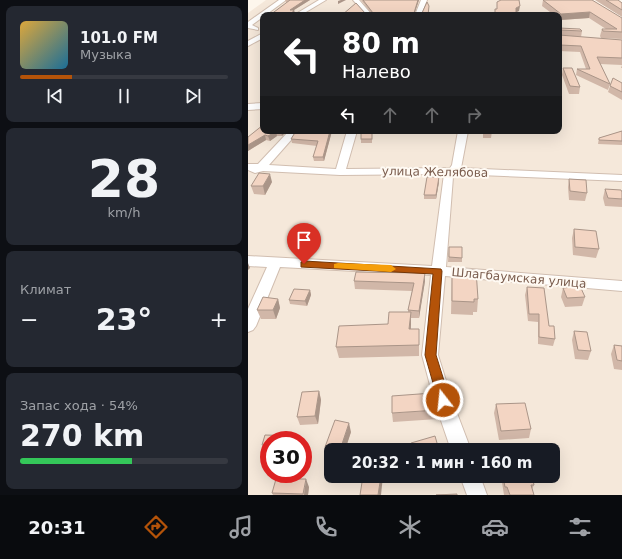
<!DOCTYPE html>
<html lang="ru">
<head>
<meta charset="utf-8">
<style>
  body { margin:0; font-family:"DejaVu Sans",sans-serif; background:#242831; color:#f1f3f6; height:100vh; display:flex; flex-direction:column; font-size:15px; white-space:nowrap }
  * { box-sizing:border-box; margin:0 }
  p { font-size:13px; color:#9ea1a6 }
  .icon { flex:none; width:22px; height:22px; fill:none; stroke:currentColor; stroke-width:2; stroke-linecap:round; stroke-linejoin:round }
  .map { position:relative; flex:1; overflow:hidden }
  .drawer { display:flex; flex-direction:column; gap:6px; padding:6px; background:#0d0f14; width:248px }
  .drawer>* { flex:none }
  .top-card { position:absolute; left:12px; top:12px; width:302px; height:122px; border-radius:8px; box-shadow:0 4px 16px #0002; background:#202124; color:#fff; overflow:hidden }
  .speed { position:absolute; left:12px; top:431px; display:flex; gap:8px; font-size:20px; font-weight:700; text-align:center }
  .speed>* { display:grid; place-content:center; width:52px; height:52px; border-radius:50%; background:#171b24; box-shadow:0 4px 16px #0002; line-height:1 }
  .speed .limit { border:6px solid #d22; background:#fff; color:#111 }
  .pin { position:absolute; display:grid; place-items:center; width:34px; height:34px; color:#fff; margin:-41px -17px; border-radius:50% 50% 50% 0; rotate:-45deg; box-shadow:0 0 4px #0007 }
  .pin .icon { rotate:45deg }
  .me { position:absolute; width:44px; margin:-22px; rotate:344deg; stroke-linejoin:round; filter:drop-shadow(0 0 3px #0008) }
  .turn { display:flex; align-items:center; gap:14px; height:84px; padding:0 16px; font-size:18px }
  .turn .icon { width:52px; height:52px; stroke-width:2.5 }
  .turn b { display:block; font-size:28px; line-height:34px }
  .lanes { display:flex; align-items:center; height:38px; padding:0 16px; background:#0003; justify-content:center; gap:20px; direction:ltr }
  .lanes .off { opacity:.35 }
  .big { font-size:30px; font-weight:700; line-height:1.1 }
  .drawer .tile { flex:1; display:flex; flex-direction:column; justify-content:center; gap:6px; min-width:0; padding:0 14px; border-radius:8px; background:#242831 }
  .drawer .dial { align-items:center; gap:0 }
  .dial b { font-size:52px; line-height:1 }
  .song { display:flex; align-items:center; gap:12px }
  .cover { width:48px; height:48px; border-radius:6px; background:linear-gradient(135deg,hsl(40 70% 55%),hsl(200 70% 35%)) }
  .played { height:4px; border-radius:2px; background:linear-gradient(90deg,#b45309 25%,#363941 25%) }
  .keys { display:flex; justify-content:space-around; direction:ltr }
  .heat { display:flex; justify-content:space-between; align-items:center; font-size:22px; direction:ltr }
  .charge { height:6px; border-radius:3px; background:linear-gradient(90deg,#34c759 54%,#363941 0) }
  .trip { position:absolute; left:76px; top:443px; width:236px; height:40px; border-radius:8px; background:#171b24; box-shadow:0 4px 16px #0002; font-weight:700; line-height:40px; text-align:center }
  .tab-bar { display:flex; height:64px; justify-content:space-around; align-items:center; background:#090b0e; color:#9ea1a6 }
  .tab-bar .icon { width:28px; height:28px }
  .tab-bar .selected { color:#b45309 }
  .tab-bar b { font-size:18px; color:#f1f3f6 }
  main { display:flex; flex:1; min-height:0 }
  .map>svg:first-child { display:block }
  .residential { fill:#f5e8da; fill-rule:evenodd }
  .lines { fill:none; stroke-linecap:round; stroke-linejoin:round }
  .minor-casing { stroke:#d1beb0; stroke-width:2 }
  .minor { fill:#fff; fill-rule:evenodd }
  .wall { fill:#d1b7a8 }
  .shaded-wall { fill:#aa9588 }
  .building { fill:#f3d5c3; stroke:#aa9588 }
  .route { fill:#b45309; stroke:#753606 }
  .slow { fill:#f59e0b }
  .labels { text-anchor:middle; dominant-baseline:central; stroke-width:4; stroke-linejoin:round; paint-order:stroke }
  .street-label { font-size:12px; fill:#7a5c4d; stroke:#fffaf3 }
</style>
</head>
<body>
<main>
<section class="drawer">
<div class="tile">
<div class="song"><i class="cover"></i><div><b>101.0 FM</b><p>Музыка</p></div></div>
<div class="played"></div>
<div class="keys"><svg class="icon" aria-label="previous" viewBox="0 0 24 24"><path d="M18 5L8 12l10 7zM5 5v14"/></svg><svg class="icon" aria-label="pause" viewBox="0 0 24 24"><path d="M8 5v14M16 5v14"/></svg><svg class="icon" aria-label="next" viewBox="0 0 24 24"><path d="M6 5l10 7-10 7zM19 5v14"/></svg></div>
</div>
<div class="tile dial"><b>28</b><p>km/h</p></div>
<div class="tile"><p>Климат</p>
<div class="heat"><a>−</a><b class="big">23°</b><a>+</a></div>
</div>
<div class="tile"><p>Запас хода · 54%</p><b class="big">270 km</b><div class="charge"></div></div>
</section>
<div class="map">
<svg width="374" height="495" viewBox="0 0 374 495">
  <rect width="100%" height="100%" fill="#fdf6ec"/>
  <!-- residential -->
  <path class="residential" d="M18,0H334L374,25V495H0V13ZM15,15H311V131H15ZM21,440H55V474H21ZM83,450H305V476H83Z"/>
  <g class="lines">
    <defs>
      <g id="minor">
        <polygon points="31,0 38,0 4,25 10,28 10,30 0,28 0,22"/>
        <polygon points="71,0 78,0 53,15 46,15"/>
        <polygon points="105,0 111,0 124,15 118,15"/>
        <polygon points="173,0 179,0 173,15 167,15"/>
        <polygon points="15,33 15,38 0,46 0,41"/>
        <polygon points="15,103 15,109 0,110 0,104"/>
        <polygon points="41,131 51,131 21,165 88,169 99,131 109,131 98,169 202,168 204,165 210,131 220,131 213,168 374,175 374,181 207,174 205,177 198,267 374,281 374,291 197,276 190,355 204,400 223,450 203,450 186,400 174,355 183,275 32,267 8,326 5,330 0,332 0,309 19,267 0,266 0,256 184,266 196,174 92,175 15,171 7,173 0,170 0,164 10,164"/>
        <polygon points="212,476 232,476 239,495 219,495"/>
      </g>
    </defs>
    <!-- minor casing -->
    <use href="#minor" class="minor-casing"/>
    <!-- minor -->
    <use href="#minor" class="minor"/>
  </g>
  <!-- wall -->
  <g class="wall">
    <polygon points="37,0 62,0 46,10 46,13 48,14 48,15 22,15 40,2 38,2"/>
    <polygon points="113,0 171,0 167,13 180,15 94,15 117,13 123,13"/>
    <polygon points="295,0 374,18 374,39 353,38 352,36 354,29 358,29 341,18 312,20 311,19 311,15 306,15 294,6"/>
    <polygon points="347,0 370,0 374,3 374,17"/>
    <polygon points="311,28 334,31 333,37 374,40 374,68 373,68 374,65 352,64 362,84 360,90 328,75 329,69 338,69 332,52 311,51"/>
    <polygon points="315,68 332,87 331,94 321,94 314,75"/>
    <polygon points="374,83 374,100 360,92 362,86"/>
    <polygon points="15,131 39,131 34,136 29,136 22,141 18,140 0,151 0,137"/>
    <polygon points="48,131 84,131 76,161 66,161 65,157 69,146 44,143 43,139"/>
    <polygon points="124,131 124,143 113,143 113,139"/>
    <polygon points="235,131 244,131 243,138 235,138"/>
    <polygon points="374,131 374,145 350,144 351,138"/>
    <polygon points="321,179 339,193 337,201 321,200 320,187"/>
    <polygon points="24,182 17,195 6,194 3,186"/>
    <polygon points="191,182 188,199 176,199 176,195"/>
    <polygon points="357,189 374,192 374,207 357,206 355,198"/>
    <polygon points="326,229 351,249 348,258 325,255 324,238"/>
    <polygon points="201,247 214,258 214,262 200,262"/>
    <polygon points="204,269 230,299 229,312 225,312 225,315 203,314"/>
    <polygon points="106,281 177,281 171,318 163,318 163,329 171,329 171,356 91,358 88,347 140,324 160,312 160,310 164,291 107,289"/>
    <polygon points="279,287 301,326 307,339 305,346 290,344 290,322 280,321 277,295"/>
    <polygon points="315,288 337,297 334,306 317,307 313,297"/>
    <polygon points="62,290 63,295 59,306 42,304 41,300"/>
    <polygon points="30,299 32,308 28,319 13,319 9,310"/>
    <polygon points="326,331 343,351 340,360 327,359 324,340"/>
    <polygon points="366,345 374,346 374,370 366,369 363,354"/>
    <polygon points="71,391 73,400 70,424 52,425 49,417"/>
    <polygon points="248,404 283,429 281,438 251,440 246,413"/>
    <polygon points="190,410 190,419 145,422 144,413"/>
    <polygon points="103,432 97,450 83,450 83,456 80,455 77,447"/>
    <polygon points="17,435 51,436 52,440 21,440 21,454 18,453 14,445"/>
    <polygon points="253,476 284,476 286,485 284,489 286,495 256,495"/>
    <polygon points="61,487 60,495 25,495 24,493"/>
  </g>
  <!-- shaded-wall -->
  <g class="shaded-wall">
    <polygon points="57,0 62,0 46,10 47,13 45,15 42,10"/>
    <polygon points="93,0 98,0 90,4 90,1"/>
    <polygon points="170,0 171,0 166,14 166,13"/>
    <polygon points="272,6 271,11 267,13 268,8"/>
    <polygon points="342,12 341,18 312,20 313,14"/>
    <polygon points="28,131 29,136 22,141 20,136"/>
    <polygon points="34,131 39,131 34,136 33,132"/>
    <polygon points="82,131 84,131 76,161 75,157"/>
    <polygon points="17,135 18,140 0,151 0,145"/>
    <polygon points="22,174 24,182 17,195 15,186"/>
    <polygon points="191,177 191,182 188,199 188,195"/>
    <polygon points="0,263 2,268 0,270"/>
    <polygon points="177,273 177,281 171,318 171,311"/>
    <polygon points="62,290 63,295 59,306 57,301"/>
    <polygon points="30,299 32,308 28,319 25,310"/>
    <polygon points="163,312 163,324 162,340 161,329"/>
    <polygon points="71,391 73,400 70,424 67,416"/>
    <polygon points="101,423 103,432 97,450 92,450"/>
    <polygon points="133,476 135,476 133,495 130,495"/>
    <polygon points="58,479 61,487 60,495 56,495"/>
  </g>
  <!-- building -->
  <g class="building">
    <polygon points="42,0 57,0 42,10 46,10 44,13 48,14 46,15 22,15"/>
    <polygon points="115,0 170,0 166,13 174,13 179,2 181,6 180,15 149,14 149,15 114,15 114,14 112,15 94,15 108,3 117,13 125,13"/>
    <polygon points="253,0 271,0 272,6 268,8 268,15 247,15 247,9 249,9 249,2"/>
    <polygon points="295,0 344,0 374,18 374,32 355,31 354,29 369,29 342,12 313,14"/>
    <polygon points="358,0 370,0 374,3 374,10"/>
    <polygon points="311,28 332,29 334,31 312,30 311,33"/>
    <polygon points="311,35 374,40 374,58 349,57 362,84 329,69 342,69 333,46 312,45 311,42"/>
    <polygon points="315,68 324,68 332,87 322,86"/>
    <polygon points="365,78 374,83 374,92 362,86"/>
    <polygon points="15,125 15,131 34,131 33,132 28,131 20,136 17,135 0,145 0,137"/>
    <polygon points="48,131 82,131 75,157 65,157 70,141 43,139"/>
    <rect x="113" y="131" width="11" height="8"/>
    <polygon points="374,131 374,141 351,140 351,138"/>
    <polygon points="11,173 22,174 15,186 3,186"/>
    <polygon points="179,177 191,177 188,195 176,195"/>
    <polygon points="321,179 338,180 339,193 322,191"/>
    <polygon points="357,189 373,190 374,192 374,199 360,198"/>
    <polygon points="326,229 348,231 351,249 327,247"/>
    <polygon points="201,247 214,247 214,258 201,257"/>
    <polygon points="204,269 228,270 230,299 226,299 226,302 204,301"/>
    <polygon points="108,272 177,273 171,311 160,310 166,283 106,281"/>
    <polygon points="332,286 337,297 319,298 315,288"/>
    <polygon points="279,287 296,288 301,326 306,326 307,339 291,337 291,314 281,314"/>
    <polygon points="46,289 62,290 57,301 41,300"/>
    <polygon points="15,297 30,299 25,310 9,310"/>
    <polygon points="141,312 163,312 161,329 171,329 171,345 88,347 91,326 140,324"/>
    <polygon points="326,331 339,332 343,351 330,350"/>
    <polygon points="366,345 374,346 374,361 369,360"/>
    <polygon points="71,391 67,416 49,417 54,392"/>
    <polygon points="185,393 190,410 144,413 144,396"/>
    <polygon points="277,403 283,429 253,431 248,404"/>
    <polygon points="87,420 101,423 92,450 77,447"/>
    <polygon points="17,435 51,436 50,440 21,440 21,445 14,445"/>
    <polygon points="187,436 191,450 165,450 163,443"/>
    <polygon points="115,476 133,476 130,495 112,495"/>
    <polygon points="255,476 284,476 286,485 283,485 286,495 262,495 259,487 257,487"/>
    <polygon points="28,479 58,479 55,494 24,493"/>
    <polygon points="209,494 209,495 188,495"/>
  </g>
  <!-- route -->
  <polygon class="route" points="56,261 193,269 194,271 188,355 202,400 200,404 195,406 191,404 177,355 185,274 53,267 53,262"/>
  <!-- slow -->
  <polygon class="slow" points="90,263 143,265 148,269 143,272 86,268 86,264"/>
  <g class="labels">
    <!-- street labels -->
    <g class="street-label">
      <text transform="translate(187 172) rotate(1)">улица Желябова</text>
      <text transform="translate(271 278) rotate(5)">Шлагбаумская улица</text>
    </g>
  </g>
</svg>
<div class="speed"><div class="limit">30</div></div>
<div class="pin" style="left:56px;top:264px;background:#d93025"><svg class="icon" aria-label="arrive" viewBox="0 0 24 24"><path d="M6 21V4h12l-3 4 3 4H6"/></svg></div>
<svg class="me" style="left:195px;top:400px" viewBox="-20 -20 40 40"><circle r="17" fill="#b45309" stroke="#fff" stroke-width="3"/><path d="M0-11L8 9 0 5-8 9z" fill="#fff"/></svg>
<div class="trip">20:32 · 1 мин · 160 m</div>
<div class="top-card">
<div class="turn"><svg class="icon" aria-label="left" viewBox="0 0 24 24"><path d="M17 20v-9H6M10 6l-5 5 5 5"/></svg><div><b>80 m</b>Налево</div></div>
<div class="lanes"><svg class="icon" aria-label="left" viewBox="0 0 24 24"><path d="M17 20v-9H6M10 6l-5 5 5 5"/></svg><svg class="icon off" aria-label="ahead" viewBox="0 0 24 24"><path d="M12 20V5M6 11l6-6 6 6"/></svg><svg class="icon off" aria-label="ahead" viewBox="0 0 24 24"><path d="M12 20V5M6 11l6-6 6 6"/></svg><svg class="icon off" aria-label="right" viewBox="0 0 24 24"><path d="M7 20v-9h11M14 6l5 5-5 5"/></svg></div>
</div>
</div>
</main>
<nav class="tab-bar">
<b>20:31</b>
<svg class="icon selected" aria-label="directions" viewBox="0 0 24 24"><path d="M12 3l9 9-9 9-9-9zM9 14v-3h6M13 9l2 2-2 2"/></svg>
<svg class="icon" aria-label="music" viewBox="0 0 24 24"><path d="M9 18V5l10-2v13"/><circle cx="6" cy="18" r="3"/><circle cx="16" cy="16" r="3"/></svg>
<svg class="icon" aria-label="phone" viewBox="0 0 24 24"><path d="M5 4h4l2 5-3 2q2 4 5 5l2-3 5 2v4C11 20 4 13 5 4z"/></svg>
<svg class="icon" aria-label="climate" viewBox="0 0 24 24"><path d="M12 3v18M4 7l16 10M4 17L20 7"/></svg>
<svg class="icon" aria-label="car" viewBox="0 0 24 24"><path d="M5 17H2v-5l4-1 3-4h7l3 4 3 1v5h-3M9 17h6M6 11h13"/><circle cx="7" cy="17" r="2"/><circle cx="17" cy="17" r="2"/></svg>
<svg class="icon" aria-label="filters" viewBox="0 0 24 24"><path d="M4 7h16M4 17h16"/><circle cx="9" cy="7" r="2"/><circle cx="15" cy="17" r="2"/></svg>
</nav>
</body>
</html>
